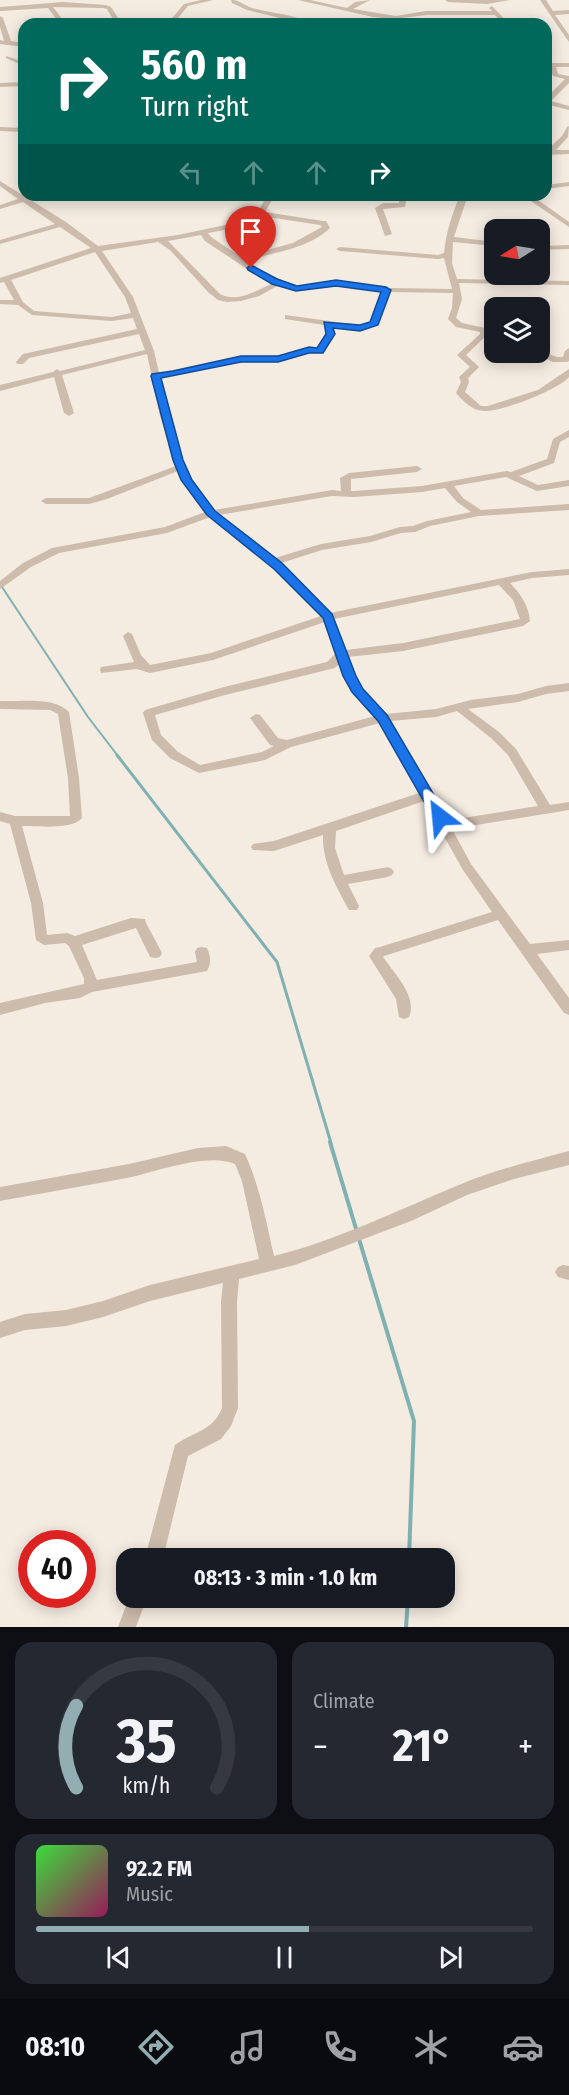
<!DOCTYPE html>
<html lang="en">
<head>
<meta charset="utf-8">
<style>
  body { margin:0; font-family:"Fira Sans Condensed",sans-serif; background:#242831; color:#f1f3f6; height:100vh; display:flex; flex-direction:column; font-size:22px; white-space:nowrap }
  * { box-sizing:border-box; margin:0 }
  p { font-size:20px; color:#9ea1a6 }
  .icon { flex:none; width:33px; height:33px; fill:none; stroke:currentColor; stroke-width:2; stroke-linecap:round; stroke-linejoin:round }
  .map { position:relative; height:1627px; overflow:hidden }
  .sheet { display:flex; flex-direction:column; gap:15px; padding:15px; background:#0d0f14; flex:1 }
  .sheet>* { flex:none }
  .top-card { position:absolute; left:18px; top:18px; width:534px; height:183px; border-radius:18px; box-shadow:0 3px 15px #0003; background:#00695c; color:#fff; overflow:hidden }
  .needle { width:39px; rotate:259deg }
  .tools { position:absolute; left:484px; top:219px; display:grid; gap:12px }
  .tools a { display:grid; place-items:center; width:66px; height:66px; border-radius:12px; background:#171b24; box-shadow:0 3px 15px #0003; font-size:30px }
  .speed { position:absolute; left:18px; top:1530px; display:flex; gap:12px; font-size:30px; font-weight:700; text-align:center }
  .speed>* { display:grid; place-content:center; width:78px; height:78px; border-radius:50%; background:#171b24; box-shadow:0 3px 15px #0003; line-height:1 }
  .speed .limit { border:9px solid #d22; background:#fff; color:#111 }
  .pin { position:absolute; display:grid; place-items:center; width:51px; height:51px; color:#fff; margin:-62px -26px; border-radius:50% 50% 50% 0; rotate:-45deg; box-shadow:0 0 6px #0007 }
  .pin .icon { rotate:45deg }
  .me { position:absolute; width:66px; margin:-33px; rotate:331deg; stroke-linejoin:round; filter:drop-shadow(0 0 4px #0008) }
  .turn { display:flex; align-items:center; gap:21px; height:126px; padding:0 24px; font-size:27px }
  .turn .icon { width:78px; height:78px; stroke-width:2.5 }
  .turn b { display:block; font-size:42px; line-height:51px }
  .lanes { display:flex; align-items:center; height:57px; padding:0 24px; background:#0003; justify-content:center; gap:30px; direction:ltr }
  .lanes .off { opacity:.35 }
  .big { font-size:45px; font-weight:700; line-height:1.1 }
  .sheet .tile { flex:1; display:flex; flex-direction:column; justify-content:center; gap:9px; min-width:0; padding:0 21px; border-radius:18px; background:#242831 }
  .sheet .dial { align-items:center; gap:0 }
  .dial svg { height:156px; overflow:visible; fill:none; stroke:#363941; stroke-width:7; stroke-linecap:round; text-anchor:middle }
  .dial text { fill:#f1f3f6; stroke:none }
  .song { display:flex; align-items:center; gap:18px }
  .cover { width:72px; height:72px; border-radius:9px; background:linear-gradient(135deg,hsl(120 70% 55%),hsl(330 70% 35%)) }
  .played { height:6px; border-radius:3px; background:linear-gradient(90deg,#92aeb2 55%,#363941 55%) }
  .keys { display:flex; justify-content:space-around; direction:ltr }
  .heat { display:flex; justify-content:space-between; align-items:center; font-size:33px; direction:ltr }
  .sheet .tiles { flex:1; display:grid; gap:15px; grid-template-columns:1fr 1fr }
  .tile:last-child { grid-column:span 2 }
  .trip { position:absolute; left:116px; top:1548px; width:339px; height:60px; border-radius:18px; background:#171b24; box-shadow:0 3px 15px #0003; font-weight:700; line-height:60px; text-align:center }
  .tab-bar { display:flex; height:96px; justify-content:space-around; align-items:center; background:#090b0e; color:#9ea1a6 }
  .tab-bar .icon { width:42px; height:42px }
  .tab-bar .current { color:#92aeb2 }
  .tab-bar b { font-size:27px; color:#f1f3f6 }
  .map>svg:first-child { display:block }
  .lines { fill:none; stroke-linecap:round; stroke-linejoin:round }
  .stream-far2 { stroke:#7fb0b2; stroke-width:2 }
  .stream-far1 { stroke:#7fb0b2; stroke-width:3 }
  .stream { stroke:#7fb0b2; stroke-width:4 }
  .minor { fill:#cdbbac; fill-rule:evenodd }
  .route { fill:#1a73e8; stroke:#114b97; stroke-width:1.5 }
</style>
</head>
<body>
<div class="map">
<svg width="569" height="1627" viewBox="0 0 569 1627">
  <rect width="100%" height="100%" fill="#f4ebe1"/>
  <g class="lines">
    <!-- stream-far2 -->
    <polyline class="stream-far2" points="0,584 88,717 118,756"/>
    <!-- stream-far1 -->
    <polyline class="stream-far1" points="117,755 277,962 331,1143"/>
    <!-- stream -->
    <g class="stream">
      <polyline points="330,1142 357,1232"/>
      <polyline points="359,1239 414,1421 409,1558"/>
      <polyline points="406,1627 408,1598"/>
    </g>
    <!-- minor -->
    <g class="minor">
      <polygon points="201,0 213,0 188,6 173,24 167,24 184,4"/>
      <path d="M231,0C239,0 244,5 252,8C272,14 295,14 312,24L296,22L286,23V21L288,20L247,10L232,3Z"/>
      <polygon points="298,0 310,0 347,8 355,2 370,0 353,9 396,16 426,11 492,11 489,8 492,6 509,24 503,24 495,15 426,15 402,18 415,24 407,24 393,19 373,17"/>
      <polygon points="445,0 510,0 487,4 448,2"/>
      <polygon points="540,0 546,0 553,11 569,10 569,14 555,15 569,35 569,42"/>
      <polygon points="63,2 106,5 111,7 122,24 116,24 107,9 103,8 53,7 66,24 60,24 48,8 0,11 0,7"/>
      <polygon points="0,16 3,18 11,41 24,43 24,47 0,44 0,40 4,41 0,27"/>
      <polygon points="6,56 24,62 24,66 6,58"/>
      <polygon points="546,63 569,63 569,67 556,67 558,74 569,76 569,83 551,101 569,106 569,110 546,104 546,98 565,79 553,76 549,67 546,67"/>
      <polygon points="24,82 24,86 0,87 0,83"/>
      <polygon points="569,126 568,137 556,150 569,150 569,154 546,155 546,151 562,136 567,127"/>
      <polygon points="0,127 24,128 24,132 0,131"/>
      <path d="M0,181L66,222L98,246L178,235L230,224L257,213L264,201L238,195L266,197L275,195L265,212L323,221H326L330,228C308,249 274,252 246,261L265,273L297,286L336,281L391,288L452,289L444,258L438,259L340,251L336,249L340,247L438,255L444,253C446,233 452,214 460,195H468L454,237L495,242V246L453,242L452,263L457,279L569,281V285L459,283L462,299L456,318L462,323L495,330V336L488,334L466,355L479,367L468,378L469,382L465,392L481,406H488L538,390L569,369V377C558,390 494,416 478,410C470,408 461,399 456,393L461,382L459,377L470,367L457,355L480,334V332L456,327L448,319L452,308L453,293L389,292L378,325L360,331L333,326L334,334L323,353H309L278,362H241L161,378L183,460L192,480L214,510L332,490L341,491L340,478L349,473L417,466L422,469L417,472L351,479V491H354L422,486L507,471L511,472L547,459L553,439L569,430V437L560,442L554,463L519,476L538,485L569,480V486L537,491L506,477L454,486L463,498L481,510L569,504V510L479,516L430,526L415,532L401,533L371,542L322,550L281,563L330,613L532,572L569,569V575L532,578L510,583C520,593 529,606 530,621L523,626L403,651L348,657L363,690L386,714L436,709L471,700L518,694L546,686L569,683V691L546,694L518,702L468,709L499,732L516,749L550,805L569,802V810L452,829L471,864L530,944L569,940V950L537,954L569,998V1015L564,1013L498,920L384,956L383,957C394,973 418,997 409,1017L404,1019L399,1017L396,999L369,956L375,948L380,947L492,912L463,870L424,801L336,831L335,848L344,875L388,867L392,869L394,872L392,875L388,877L348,884L359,906L357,910H349C336,886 322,862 323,835L274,851L253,850L251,847L253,844L274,841L419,793L380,723L291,747L265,760L199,773L170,758L152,740L143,713L145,710L224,687L327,662L336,653L325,622L213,660L150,673L137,669L101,673L100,670L101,667L134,662L123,636L128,632L132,634L141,655L150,665L211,653L321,616L274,568L210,517L167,533L59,553L31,567L0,589V581L23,563L52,548L165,527L205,512L182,480L178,471L107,499L89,504H46L41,501L46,498H89L176,466L160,416L147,354L62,375L74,413L69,416L64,413L54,377L0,391V385L53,372L57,369L60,371L145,350L139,334L29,358L23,364H17L16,362L23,354L137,329L133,318L112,321L32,315L18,305L0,304V300H14L4,282L0,283V278L91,248L60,227L0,244V240L55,224L23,202L0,209V205L18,199L0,186ZM261,216L320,225L322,227L293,243L241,257L211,237L208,233L235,228ZM201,235L205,241L259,277L272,282L271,284C256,291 237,303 220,294L168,241ZM158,242L170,250L208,292L218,300L227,302L241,301L259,296L279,285L296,291L336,285L382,291L371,321L359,325L285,315V319L324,325L326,334L317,348L309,347L278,356H241L159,373L154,351L133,297L102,251ZM95,252L125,297L131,313L112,317L34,311L23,302L11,280ZM445,488L457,502L471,512L427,521L413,526L400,527L370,536L321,544L275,558L219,515L332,496L354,497L422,492ZM499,585L513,600L520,619L403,643L346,650L334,619ZM340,663L355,695L375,716L287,740L278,738L260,715L256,714L250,718L270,745L274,746L262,752L200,765L178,752L161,735L155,715L225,695L335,668ZM457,711L491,738L508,755L538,806L451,820L443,813L390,721L436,717Z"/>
      <polygon points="569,182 569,186 546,189 546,185"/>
      <polygon points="399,195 407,195 405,207 383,209 392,234 385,236 375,208 383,203 399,203"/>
      <polygon points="522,195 531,195 569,222 569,227"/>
      <polygon points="569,245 569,249 540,250 540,246"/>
      <polygon points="569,348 569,361 567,362 553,362 532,352 540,352 540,351 557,357 563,357 565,351"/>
      <path d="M0,701C21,702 54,696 69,712L79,778L82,818C72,830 38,826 22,826L43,903L47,935L67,933L75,936L131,918L145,919L146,923L162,953L160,957L155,958L150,957L136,928L82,945L97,980L197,962L195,952L197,948L202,947L207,948C211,957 211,963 207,971L92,992L80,998L45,1003L0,1015V1003L84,984V978L69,946L65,943L44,945L36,940L31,903L10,824L0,821V812L15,816H70L68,778L58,714L50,710L0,709Z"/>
      <path d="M226,1146L245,1154C260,1187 266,1221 274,1256C338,1240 398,1210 459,1185C494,1170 532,1161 569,1151V1165L514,1179L467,1195L411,1221L295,1265L239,1279L237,1302L238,1408L231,1426L221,1439L188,1456L163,1558H145L175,1445C194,1431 212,1432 222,1408L221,1302L223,1283L150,1301L103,1317L66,1326L25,1330L0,1338V1322L25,1314L66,1310L103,1301L150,1285L259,1259L242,1181L235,1164C207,1152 156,1172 127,1178C85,1186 42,1193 0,1201V1187L129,1164L198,1148Z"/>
      <polygon points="563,1265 569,1266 569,1280 558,1277 555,1272 558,1267"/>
      <polygon points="129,1598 147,1598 136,1627 118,1627"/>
    </g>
  </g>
  <!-- route -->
  <polygon class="route" points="251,265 277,279 297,286 336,280 386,287 391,290 378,325 360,331 333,328 335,334 323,353 309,353 278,362 241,362 161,378 183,460 192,480 215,511 282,563 332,614 356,676 363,689 387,715 447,817 445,821 435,821 378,721 352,692 343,676 323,618 274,569 207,515 181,480 173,460 151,376 152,374 173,371 241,356 278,356 309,347 317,348 326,334 324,322 360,325 370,322 381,292 336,286 296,291 272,284 248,270 247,268"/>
</svg>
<div class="tools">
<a><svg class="needle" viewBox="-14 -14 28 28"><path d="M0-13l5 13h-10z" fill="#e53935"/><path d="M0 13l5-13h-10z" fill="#9ea1a6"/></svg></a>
<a><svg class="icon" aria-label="layers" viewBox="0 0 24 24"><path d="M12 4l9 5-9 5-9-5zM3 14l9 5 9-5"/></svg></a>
</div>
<div class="speed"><div class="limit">40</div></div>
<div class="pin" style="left:251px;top:268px;background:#d93025"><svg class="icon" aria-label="arrive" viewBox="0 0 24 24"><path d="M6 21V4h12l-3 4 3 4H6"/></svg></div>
<svg class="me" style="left:440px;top:817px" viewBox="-20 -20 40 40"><path d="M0-17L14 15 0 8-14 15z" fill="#1a73e8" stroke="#fff" stroke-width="4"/></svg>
<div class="trip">08:13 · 3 min · 1.0 km</div>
<div class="top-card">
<div class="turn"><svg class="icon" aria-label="right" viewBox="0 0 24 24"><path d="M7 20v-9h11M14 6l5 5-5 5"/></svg><div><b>560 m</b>Turn right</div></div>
<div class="lanes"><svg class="icon off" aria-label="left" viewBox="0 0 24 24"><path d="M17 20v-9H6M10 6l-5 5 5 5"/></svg><svg class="icon off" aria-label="ahead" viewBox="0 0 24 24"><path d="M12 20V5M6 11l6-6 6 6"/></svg><svg class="icon off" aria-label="ahead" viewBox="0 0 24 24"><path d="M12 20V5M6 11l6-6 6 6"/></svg><svg class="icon" aria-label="right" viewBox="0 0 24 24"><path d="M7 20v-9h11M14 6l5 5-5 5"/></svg></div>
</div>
</div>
<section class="sheet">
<div class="tiles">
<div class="tile dial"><svg viewBox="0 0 100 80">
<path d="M14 69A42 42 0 1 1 86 69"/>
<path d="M14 69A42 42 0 0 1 14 27" stroke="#92aeb2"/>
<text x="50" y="56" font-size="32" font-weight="700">35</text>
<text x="50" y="72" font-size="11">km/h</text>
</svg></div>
<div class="tile"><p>Climate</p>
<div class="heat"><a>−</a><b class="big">21°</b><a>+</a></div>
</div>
<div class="tile">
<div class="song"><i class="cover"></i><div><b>92.2 FM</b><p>Music</p></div></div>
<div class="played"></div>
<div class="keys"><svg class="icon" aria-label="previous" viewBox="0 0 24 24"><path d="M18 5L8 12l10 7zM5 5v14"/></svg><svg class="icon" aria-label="pause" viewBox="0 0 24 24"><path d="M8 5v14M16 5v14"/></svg><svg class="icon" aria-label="next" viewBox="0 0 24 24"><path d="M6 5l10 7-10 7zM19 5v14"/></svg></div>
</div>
</div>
</section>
<nav class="tab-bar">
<b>08:10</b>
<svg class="icon current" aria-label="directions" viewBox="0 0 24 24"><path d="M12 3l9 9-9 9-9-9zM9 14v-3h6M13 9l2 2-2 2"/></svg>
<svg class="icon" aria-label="music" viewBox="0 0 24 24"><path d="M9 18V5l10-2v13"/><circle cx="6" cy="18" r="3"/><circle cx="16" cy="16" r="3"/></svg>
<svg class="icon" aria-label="phone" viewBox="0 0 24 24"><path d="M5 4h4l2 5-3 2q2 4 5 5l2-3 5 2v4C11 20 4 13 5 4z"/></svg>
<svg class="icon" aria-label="climate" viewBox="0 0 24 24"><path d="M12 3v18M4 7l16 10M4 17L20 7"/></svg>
<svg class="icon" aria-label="car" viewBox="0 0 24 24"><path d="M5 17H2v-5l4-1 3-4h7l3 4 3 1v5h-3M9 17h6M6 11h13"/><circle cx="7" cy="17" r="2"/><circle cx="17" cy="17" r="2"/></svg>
</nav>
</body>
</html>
